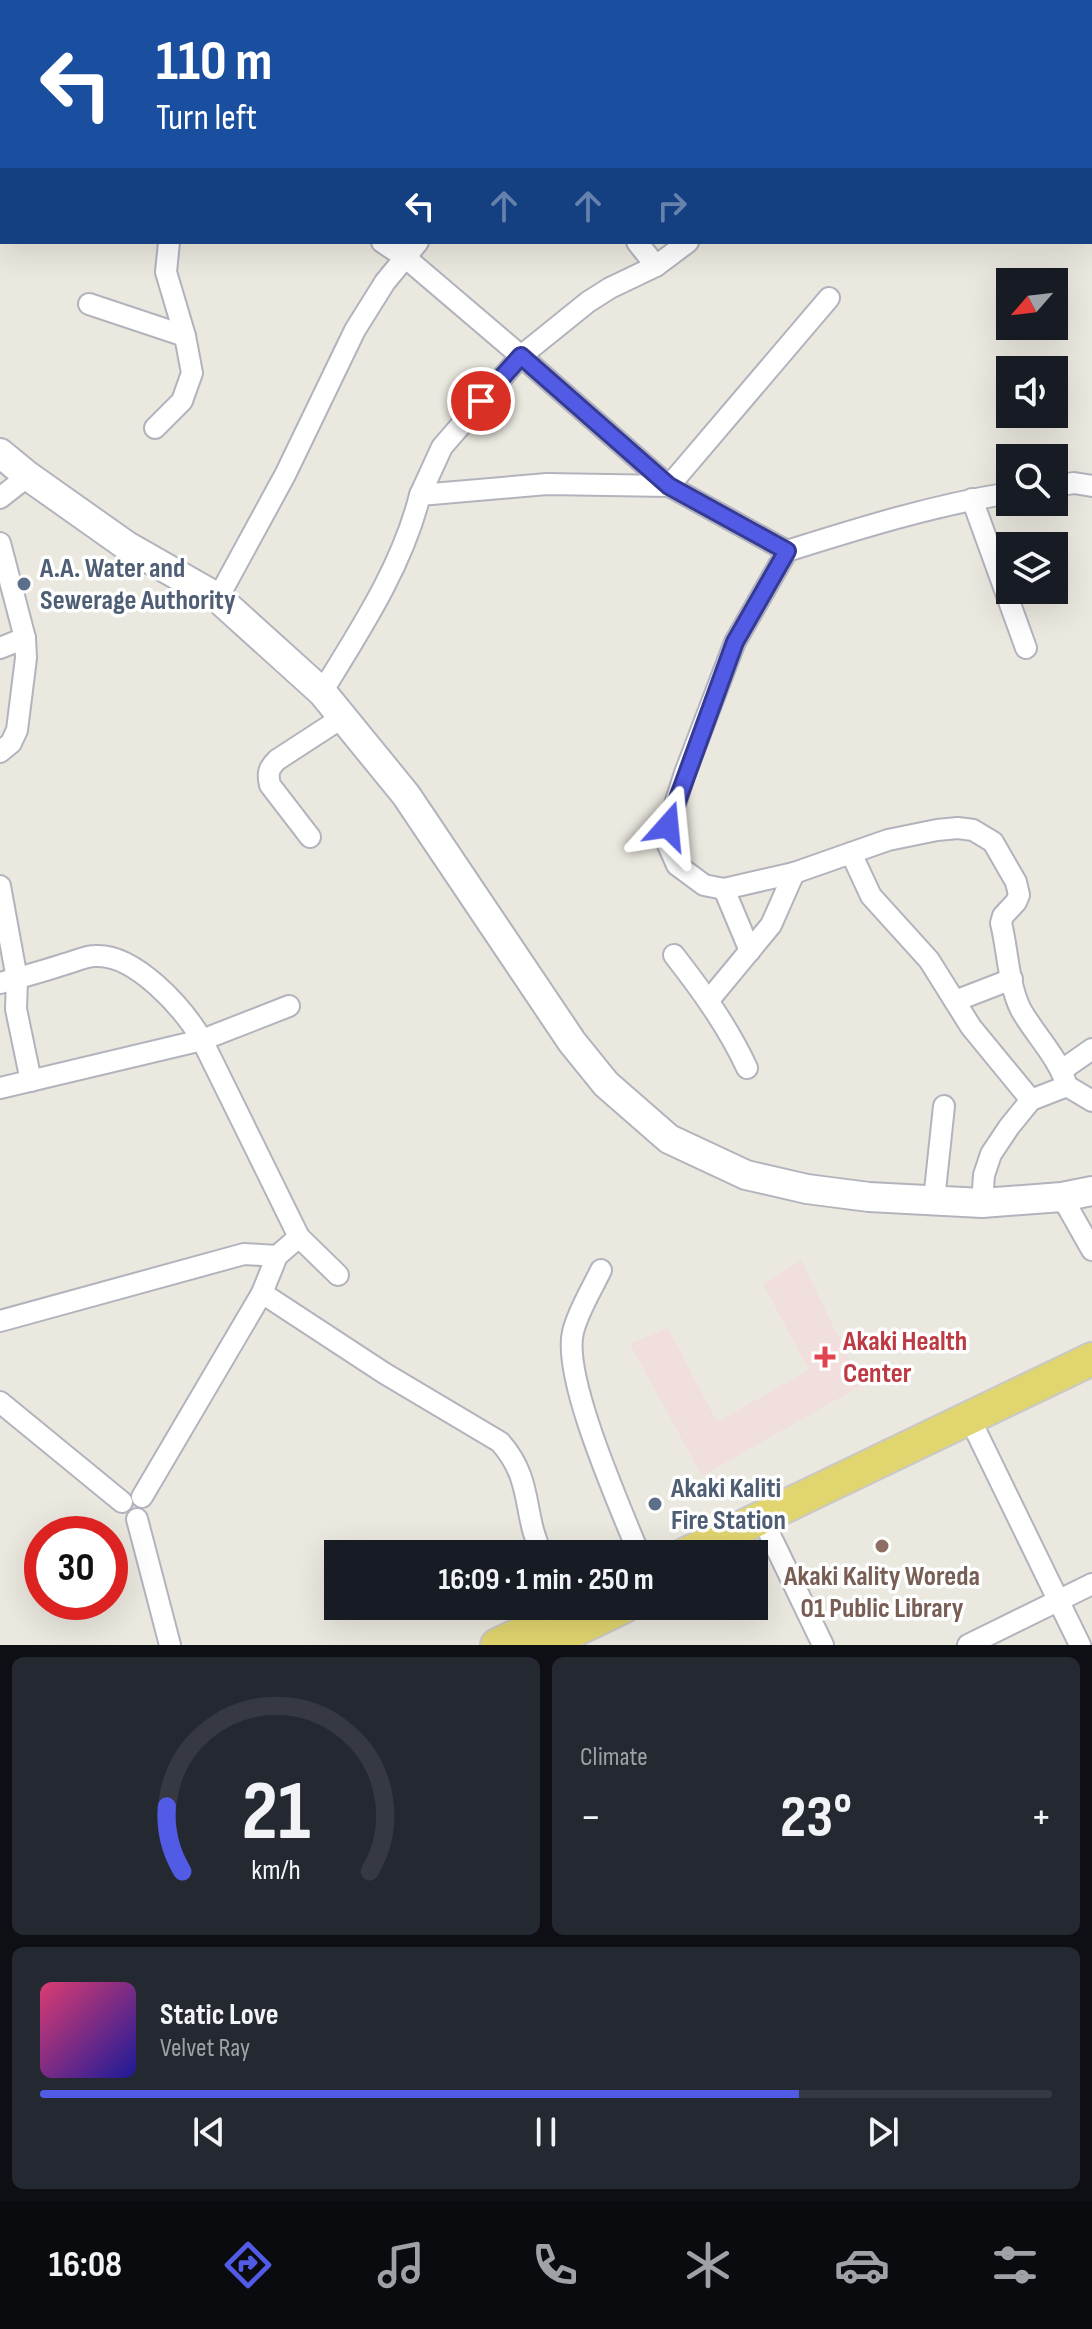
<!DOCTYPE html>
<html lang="en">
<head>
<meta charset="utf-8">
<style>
  body { margin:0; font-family:"Sofia Sans Condensed",sans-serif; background:#242831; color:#f1f3f6; height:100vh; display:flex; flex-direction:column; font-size:30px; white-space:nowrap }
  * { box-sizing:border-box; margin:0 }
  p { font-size:26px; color:#9ea1a6 }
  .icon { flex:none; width:44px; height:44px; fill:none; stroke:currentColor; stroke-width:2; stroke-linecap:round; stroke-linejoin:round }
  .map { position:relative; height:1645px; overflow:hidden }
  .panel { display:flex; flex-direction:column; gap:12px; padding:12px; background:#0d0f14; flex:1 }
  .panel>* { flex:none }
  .banner { position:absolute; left:0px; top:0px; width:1092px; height:244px; box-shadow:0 8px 32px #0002; background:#1a4fa0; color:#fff; overflow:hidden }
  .needle { width:52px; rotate:242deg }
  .tools { position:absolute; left:996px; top:268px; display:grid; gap:16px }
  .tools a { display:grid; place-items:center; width:72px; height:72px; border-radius:0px; background:#171b24; box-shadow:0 8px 32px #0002; font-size:40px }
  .speed { position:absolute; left:24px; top:1516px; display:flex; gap:16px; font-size:40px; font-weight:700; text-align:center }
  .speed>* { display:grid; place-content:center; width:104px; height:104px; border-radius:50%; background:#171b24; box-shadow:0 8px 32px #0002; line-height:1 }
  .speed .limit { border:12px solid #d22; background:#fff; color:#111 }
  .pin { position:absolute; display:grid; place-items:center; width:68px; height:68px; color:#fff; margin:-34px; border:4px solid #fff; border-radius:50%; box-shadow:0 2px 8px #0007 }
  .me { position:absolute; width:88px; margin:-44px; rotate:18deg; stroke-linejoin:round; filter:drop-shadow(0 0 6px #0008) }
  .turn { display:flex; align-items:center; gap:28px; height:168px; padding:0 24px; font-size:36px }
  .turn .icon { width:104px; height:104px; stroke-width:2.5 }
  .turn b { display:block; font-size:56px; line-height:68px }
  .lanes { display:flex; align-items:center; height:76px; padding:0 24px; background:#0003; justify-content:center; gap:40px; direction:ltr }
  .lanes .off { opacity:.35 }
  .big { font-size:60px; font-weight:700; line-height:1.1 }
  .panel .widget { flex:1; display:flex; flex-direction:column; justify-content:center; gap:12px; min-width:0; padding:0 28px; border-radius:12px; background:#242831 }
  .panel .dial { align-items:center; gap:0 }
  .dial svg { height:208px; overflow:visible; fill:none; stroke:#363941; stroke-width:7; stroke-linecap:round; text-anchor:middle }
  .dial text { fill:#f1f3f6; stroke:none }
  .song { display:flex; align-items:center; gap:24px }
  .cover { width:96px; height:96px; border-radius:12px; background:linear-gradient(135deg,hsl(340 70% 55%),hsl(240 70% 35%)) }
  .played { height:8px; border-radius:4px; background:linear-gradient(90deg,#525be5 75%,#363941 75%) }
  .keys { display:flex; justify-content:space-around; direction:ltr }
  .heat { display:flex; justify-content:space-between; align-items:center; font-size:44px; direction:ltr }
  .panel .tiles { flex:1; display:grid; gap:12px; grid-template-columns:1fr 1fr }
  .widget:last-child { grid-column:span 2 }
  .trip { position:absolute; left:324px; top:1540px; width:444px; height:80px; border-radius:0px; background:#171b24; box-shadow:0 8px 32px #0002; font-weight:700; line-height:80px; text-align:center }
  .tab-bar { display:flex; height:128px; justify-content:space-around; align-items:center; background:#090b0e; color:#9ea1a6 }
  .tab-bar .icon { width:56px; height:56px }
  .tab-bar .current { color:#525be5 }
  .tab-bar b { font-size:36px; color:#f1f3f6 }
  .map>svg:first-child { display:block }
  .medical { fill:#f1dfde }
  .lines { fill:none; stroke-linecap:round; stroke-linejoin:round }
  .street-casing { stroke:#b3b3bd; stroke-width:24 }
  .secondary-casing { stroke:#b3b3bd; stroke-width:32 }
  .primary-casing { stroke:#c8c8c8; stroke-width:36 }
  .street { stroke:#fff; stroke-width:20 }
  .secondary { stroke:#fff; stroke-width:28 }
  .primary { stroke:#e1d56f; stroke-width:32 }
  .route-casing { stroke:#353b95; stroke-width:20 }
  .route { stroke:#525be5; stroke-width:14 }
  .service-dot { fill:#5c6f8a; stroke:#fff; stroke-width:3 }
  .health-dot { fill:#e0444e; stroke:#fff; stroke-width:3 }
  .education-dot { fill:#8d6e63; stroke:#fff; stroke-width:3 }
  .labels { text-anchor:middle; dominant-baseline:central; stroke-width:7; stroke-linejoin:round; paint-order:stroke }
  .service-label { font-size:28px; font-weight:bold; fill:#4e5e75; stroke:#fff; text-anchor:start }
  .health-label { font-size:28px; font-weight:bold; fill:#be3a42; stroke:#fff; text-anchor:start }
  .education-label { font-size:28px; font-weight:bold; fill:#785e54; stroke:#fff }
</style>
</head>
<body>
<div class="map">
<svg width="1092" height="1645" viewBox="0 0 1092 1645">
  <rect width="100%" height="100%" fill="#ebe8df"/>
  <!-- medical -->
  <polygon class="medical" points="801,1260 862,1385 702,1476 630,1344 668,1328 717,1422 809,1370 763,1284"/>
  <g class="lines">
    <defs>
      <g id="street">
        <polyline points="16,0 19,2"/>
        <polyline points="111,0 113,2"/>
        <polyline points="534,0 537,2"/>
        <polyline points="735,0 737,2"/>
        <polyline points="1066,0 1074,2"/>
        <polyline points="170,2 174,0"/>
        <polyline points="398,2 399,0"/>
        <polyline points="590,2 592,0"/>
        <polyline points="772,2 773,0"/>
        <polyline points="0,12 2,9"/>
        <polyline points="1090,23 1092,24"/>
        <polyline points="0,143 2,141"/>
        <polyline points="382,242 406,258 521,356 669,486 787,551"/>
        <polyline points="637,242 656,266 688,242"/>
        <polyline points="89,304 185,336"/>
        <polyline points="155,428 182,401 192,373 185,336 166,272 169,242"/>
        <polyline points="1054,486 1074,483 1092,486"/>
        <path d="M1010,493C934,505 860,528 787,551L735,642L685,773L668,826V845L677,865L704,885L724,889L794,873L888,840L937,830L958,828L973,830L993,842L1016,882L1019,895L1016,902L1003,916L1001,923C1008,951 1008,984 1021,1010C1036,1036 1058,1057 1067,1086L1092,1101"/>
        <polyline points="420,495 442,447 521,356 588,302 610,288 656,266"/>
        <polyline points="0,498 28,476"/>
        <polyline points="972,499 1026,648"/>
        <polyline points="0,543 25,638 26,658 17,730 11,743 0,752"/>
        <polyline points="218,598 285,475 355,330 385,282 418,242"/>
        <polyline points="0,648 25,638"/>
        <path d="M322,692C360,630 402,567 420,495L547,484L669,486L829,298"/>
        <path d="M310,837L270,785C267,773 269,768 277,760L343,717"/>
        <polyline points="851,853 871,896 929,960 971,1027 1031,1100"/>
        <polyline points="0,886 17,979 16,1009 31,1081"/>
        <polyline points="724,889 750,951"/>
        <path d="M674,955C702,991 728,1027 747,1068"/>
        <path d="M0,983C22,977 44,971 65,964C74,962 85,956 95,956C135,953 184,1009 202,1040L299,1237L338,1275"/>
        <polyline points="709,1000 771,925 794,873"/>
        <polyline points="955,1001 1012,979"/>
        <polyline points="1062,1070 1092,1049"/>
        <polyline points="0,1088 202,1040 289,1006"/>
        <polyline points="1062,1197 1092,1250"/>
        <polyline points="934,1200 944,1106"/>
        <polyline points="982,1203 984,1175 991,1154 1009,1127 1031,1100 1067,1086"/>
        <path d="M601,1270C592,1289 578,1311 573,1332C562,1378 620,1506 639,1554"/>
        <path d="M262,1293L384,1373L500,1442C534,1480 522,1514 542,1554"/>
        <polyline points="0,1321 244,1254 277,1256"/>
        <polyline points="0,1402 122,1502"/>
        <polyline points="970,1419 1080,1645"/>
        <polyline points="142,1497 262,1293 277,1256 299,1237"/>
        <polyline points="137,1519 170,1645"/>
        <polyline points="770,1535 823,1645"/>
        <polyline points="968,1645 1092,1584"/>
      </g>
      <polyline id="secondary" points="0,453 28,476 127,546 218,598 322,692 406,795 572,1042 606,1084 669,1139 746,1175 807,1189 869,1197 982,1203 1062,1197 1092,1191"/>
      <g id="primary">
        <polyline points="686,1554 1092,1359"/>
        <polyline points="497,1645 564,1613"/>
        <polyline points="544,1645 625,1606"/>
      </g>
    </defs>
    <!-- street casing -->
    <use href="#street" class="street-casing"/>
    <!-- secondary casing -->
    <use href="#secondary" class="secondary-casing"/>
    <!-- primary casing -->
    <use href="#primary" class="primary-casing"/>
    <!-- street -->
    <use href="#street" class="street"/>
    <!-- secondary -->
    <use href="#secondary" class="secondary"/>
    <!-- primary -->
    <use href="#primary" class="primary"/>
  </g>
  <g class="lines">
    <defs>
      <polyline id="route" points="481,401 521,356 669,486 787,551 735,642 668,826"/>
    </defs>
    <!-- route casing -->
    <use href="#route" class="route-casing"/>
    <!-- route -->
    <use href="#route" class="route"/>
  </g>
  <!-- markers -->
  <g class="service-dot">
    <circle cx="24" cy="584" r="8"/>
    <circle cx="655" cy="1504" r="8"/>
  </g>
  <path class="health-dot" d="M821 1345h8v8h8v8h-8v8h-8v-8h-8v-8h8z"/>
  <circle class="education-dot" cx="882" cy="1546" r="8"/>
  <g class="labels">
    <!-- service labels -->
    <g class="service-label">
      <text x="40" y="568">A.A. Water and<tspan x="40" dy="32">Sewerage Authority</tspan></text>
      <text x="671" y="1488">Akaki Kaliti<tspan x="671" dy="32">Fire Station</tspan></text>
    </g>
    <!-- health labels -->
    <g class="health-label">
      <text x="843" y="1341">Akaki Health<tspan x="843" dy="32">Center</tspan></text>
    </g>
    <!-- education labels -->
    <g class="education-label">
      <text x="882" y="1576">Akaki Kality Woreda<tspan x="882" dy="32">01 Public Library</tspan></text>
    </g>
  </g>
</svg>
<div class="tools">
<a><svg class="needle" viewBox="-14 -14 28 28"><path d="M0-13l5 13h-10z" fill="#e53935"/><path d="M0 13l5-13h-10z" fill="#9ea1a6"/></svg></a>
<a><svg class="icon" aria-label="sound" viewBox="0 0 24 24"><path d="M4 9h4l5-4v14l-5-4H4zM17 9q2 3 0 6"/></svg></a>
<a><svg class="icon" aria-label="search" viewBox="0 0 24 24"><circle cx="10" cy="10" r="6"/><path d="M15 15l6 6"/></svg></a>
<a><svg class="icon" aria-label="layers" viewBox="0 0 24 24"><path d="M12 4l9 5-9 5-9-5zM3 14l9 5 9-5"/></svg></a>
</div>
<div class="speed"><div class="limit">30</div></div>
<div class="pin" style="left:481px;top:401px;background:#d93025"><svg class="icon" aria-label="arrive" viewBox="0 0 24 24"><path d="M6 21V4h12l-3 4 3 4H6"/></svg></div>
<svg class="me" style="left:668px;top:826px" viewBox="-20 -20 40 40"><path d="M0-17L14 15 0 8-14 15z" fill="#525be5" stroke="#fff" stroke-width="4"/></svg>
<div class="trip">16:09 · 1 min · 250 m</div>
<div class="banner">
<div class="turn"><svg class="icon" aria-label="left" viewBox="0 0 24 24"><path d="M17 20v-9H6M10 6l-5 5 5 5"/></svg><div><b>110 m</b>Turn left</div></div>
<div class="lanes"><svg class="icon" aria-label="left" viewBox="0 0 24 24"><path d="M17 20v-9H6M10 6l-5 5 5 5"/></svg><svg class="icon off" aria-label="ahead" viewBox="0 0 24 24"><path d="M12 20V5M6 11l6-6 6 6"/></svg><svg class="icon off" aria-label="ahead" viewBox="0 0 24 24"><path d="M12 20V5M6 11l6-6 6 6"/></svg><svg class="icon off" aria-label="right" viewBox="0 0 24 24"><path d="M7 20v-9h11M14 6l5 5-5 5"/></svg></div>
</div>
</div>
<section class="panel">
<div class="tiles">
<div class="widget dial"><svg viewBox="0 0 100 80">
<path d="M14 69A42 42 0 1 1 86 69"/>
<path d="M14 69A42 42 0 0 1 8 44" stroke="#525be5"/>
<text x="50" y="56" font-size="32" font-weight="700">21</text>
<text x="50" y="72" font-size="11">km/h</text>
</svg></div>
<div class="widget"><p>Climate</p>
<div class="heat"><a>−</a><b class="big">23°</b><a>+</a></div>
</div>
<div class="widget">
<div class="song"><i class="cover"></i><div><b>Static Love</b><p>Velvet Ray</p></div></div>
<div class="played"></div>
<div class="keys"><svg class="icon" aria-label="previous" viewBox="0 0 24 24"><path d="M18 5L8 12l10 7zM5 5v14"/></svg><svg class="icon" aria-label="pause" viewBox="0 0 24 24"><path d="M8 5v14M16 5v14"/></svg><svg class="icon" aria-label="next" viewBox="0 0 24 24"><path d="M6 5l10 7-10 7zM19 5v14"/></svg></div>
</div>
</div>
</section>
<nav class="tab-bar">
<b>16:08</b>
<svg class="icon current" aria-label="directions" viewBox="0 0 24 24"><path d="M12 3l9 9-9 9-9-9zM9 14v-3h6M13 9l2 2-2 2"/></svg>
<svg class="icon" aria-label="music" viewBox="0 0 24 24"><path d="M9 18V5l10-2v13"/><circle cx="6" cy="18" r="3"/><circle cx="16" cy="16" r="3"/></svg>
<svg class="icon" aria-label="phone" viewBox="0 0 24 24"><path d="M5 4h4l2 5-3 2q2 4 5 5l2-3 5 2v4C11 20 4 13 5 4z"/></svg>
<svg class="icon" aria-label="climate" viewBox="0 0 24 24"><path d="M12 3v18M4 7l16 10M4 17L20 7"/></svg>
<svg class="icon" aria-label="car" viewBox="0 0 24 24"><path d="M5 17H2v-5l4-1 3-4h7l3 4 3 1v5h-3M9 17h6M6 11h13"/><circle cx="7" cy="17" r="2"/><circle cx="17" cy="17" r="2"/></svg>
<svg class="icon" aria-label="filters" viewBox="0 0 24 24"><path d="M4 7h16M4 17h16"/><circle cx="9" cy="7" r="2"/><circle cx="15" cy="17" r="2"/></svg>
</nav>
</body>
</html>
